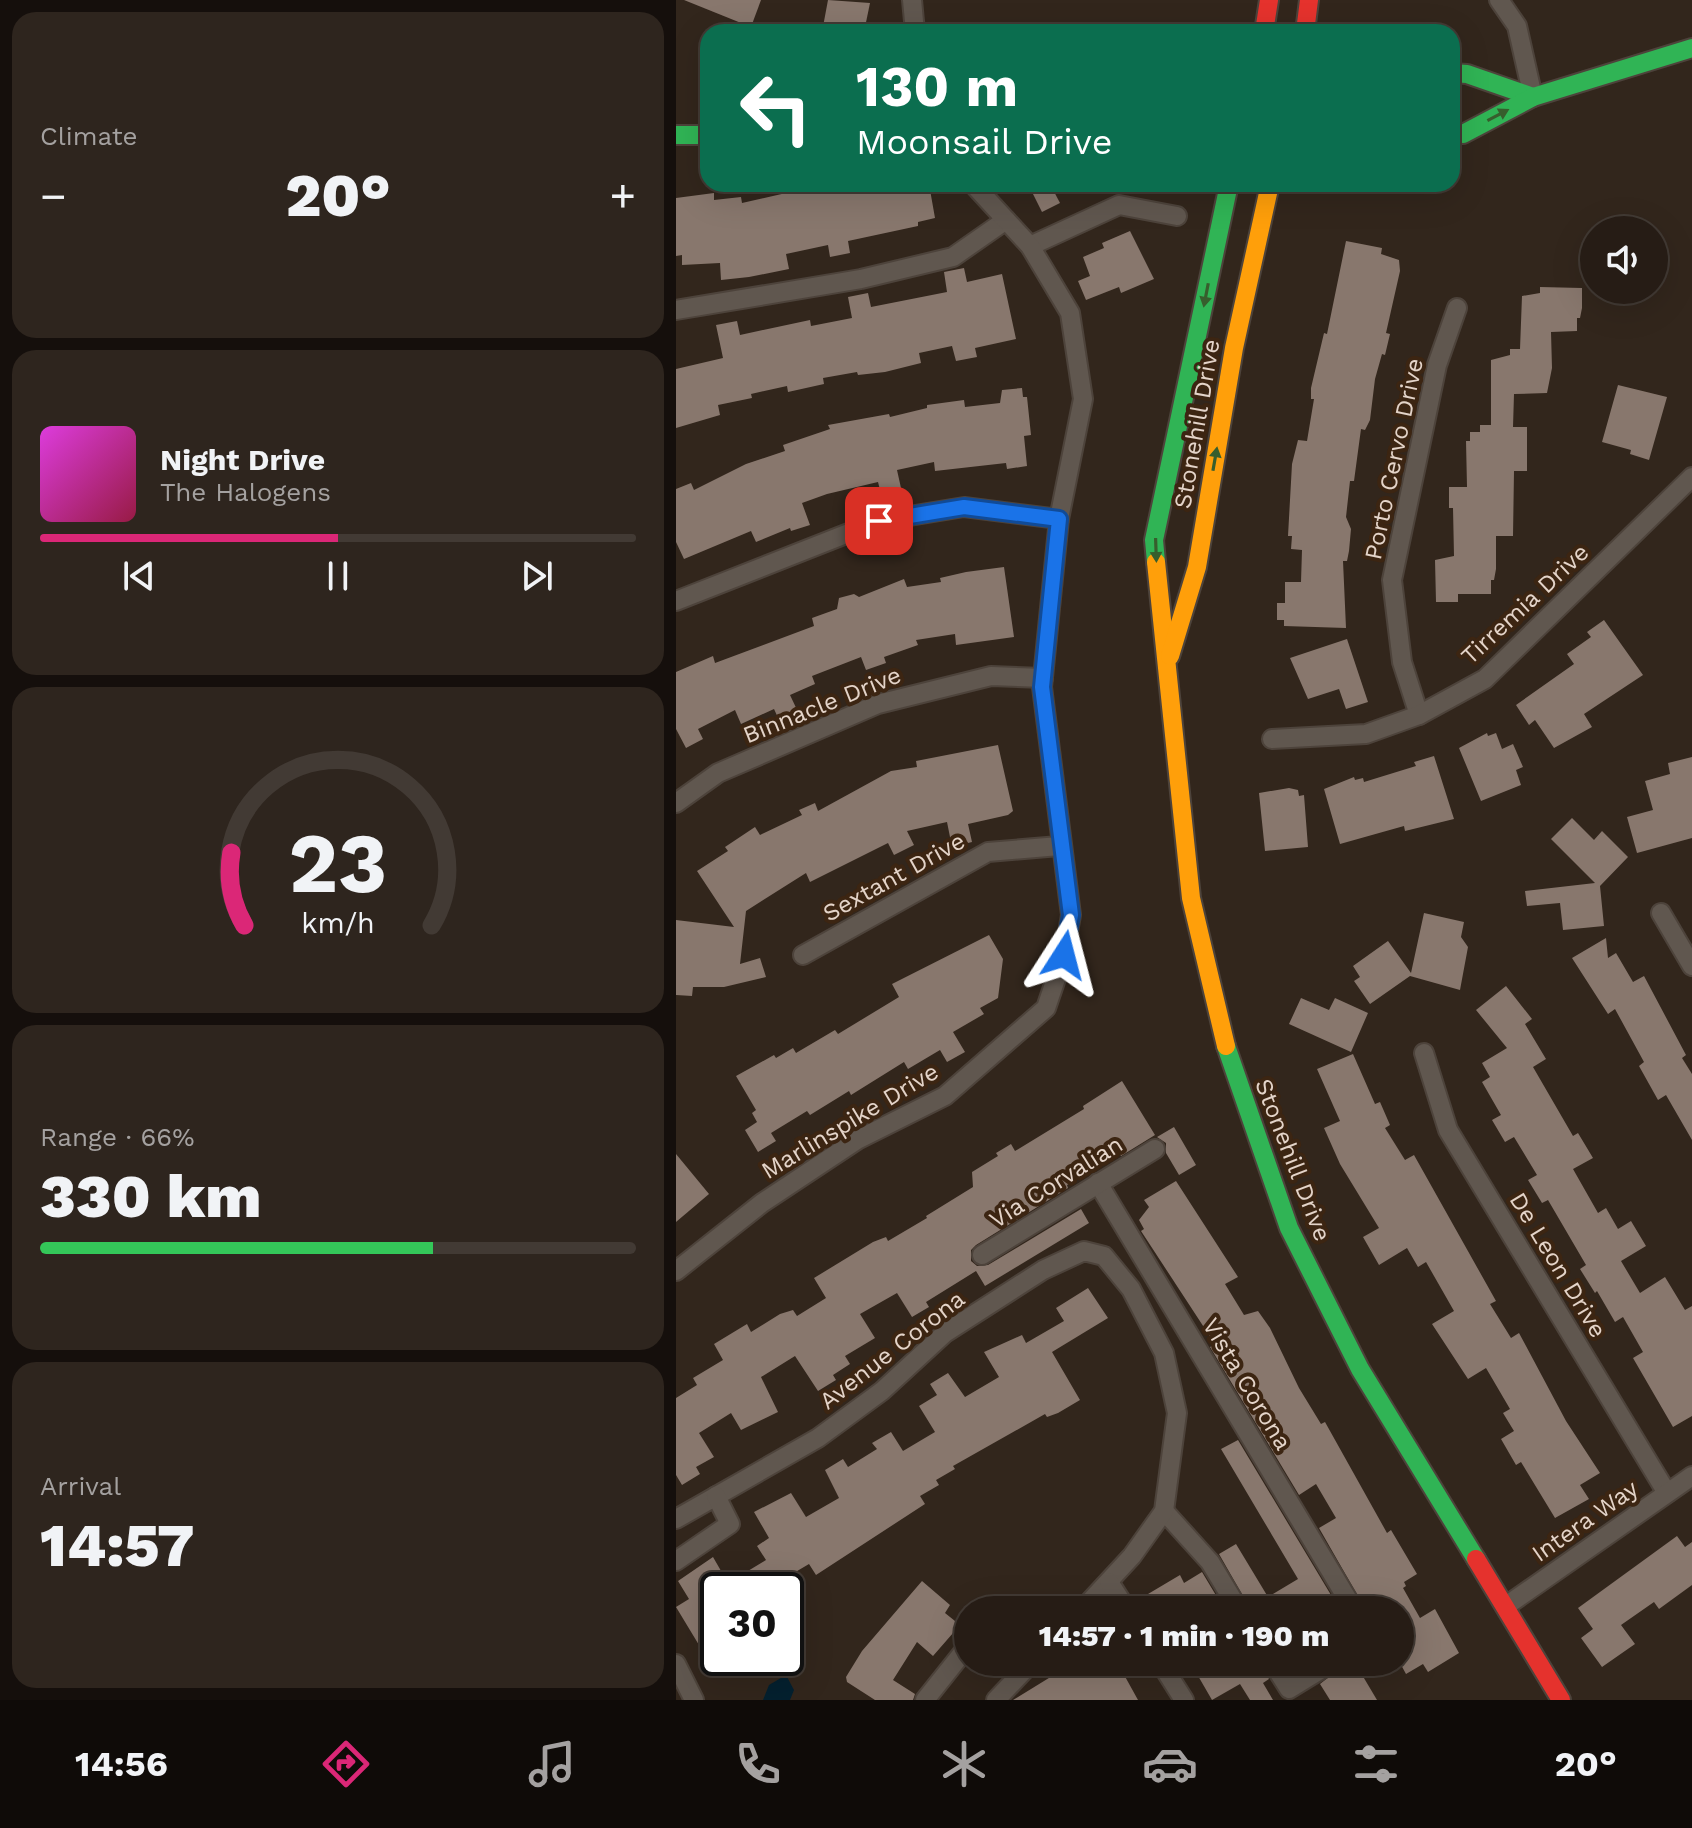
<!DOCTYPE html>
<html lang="en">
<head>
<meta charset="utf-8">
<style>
  body { margin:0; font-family:"Work Sans",sans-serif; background:#2e251e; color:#f1f3f6; height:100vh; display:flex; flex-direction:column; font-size:30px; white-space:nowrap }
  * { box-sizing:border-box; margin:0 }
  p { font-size:26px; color:#a4a1a0 }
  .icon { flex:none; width:44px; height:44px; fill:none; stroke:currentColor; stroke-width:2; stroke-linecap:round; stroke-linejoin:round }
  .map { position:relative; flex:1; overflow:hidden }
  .sheet { display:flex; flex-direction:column; gap:12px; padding:12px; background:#150f0c; width:676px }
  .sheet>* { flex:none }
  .banner { position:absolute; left:24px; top:24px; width:760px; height:168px; border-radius:24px; box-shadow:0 8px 32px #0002,0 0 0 2px #423a34; background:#0b6e4f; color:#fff; overflow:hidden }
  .buttons { position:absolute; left:904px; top:216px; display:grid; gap:16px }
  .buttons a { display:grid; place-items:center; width:88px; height:88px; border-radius:50%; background:#261c15; box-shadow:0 8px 32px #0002,0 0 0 2px #423a34; font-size:40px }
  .speed { position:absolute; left:24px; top:1572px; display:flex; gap:16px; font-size:40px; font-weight:700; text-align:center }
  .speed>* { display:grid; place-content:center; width:104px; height:104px; border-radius:50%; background:#261c15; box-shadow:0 8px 32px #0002,0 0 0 2px #423a34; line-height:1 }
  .speed .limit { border:4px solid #111; border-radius:12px; background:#fff; color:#111 }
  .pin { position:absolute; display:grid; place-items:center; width:68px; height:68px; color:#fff; margin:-34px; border-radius:16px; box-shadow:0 4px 12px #0006 }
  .me { position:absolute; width:88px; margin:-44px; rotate:9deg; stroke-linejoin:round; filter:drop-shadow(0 0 6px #0008) }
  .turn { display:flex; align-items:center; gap:28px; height:168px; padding:0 24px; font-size:36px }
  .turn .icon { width:104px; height:104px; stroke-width:2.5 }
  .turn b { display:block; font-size:56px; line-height:68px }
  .big { font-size:60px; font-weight:800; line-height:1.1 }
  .sheet .widget { flex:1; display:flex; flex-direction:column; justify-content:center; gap:12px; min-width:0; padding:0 28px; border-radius:24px; background:#2e251e }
  .sheet .dial { align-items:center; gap:0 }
  .dial svg { height:208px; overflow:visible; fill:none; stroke:#423a34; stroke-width:7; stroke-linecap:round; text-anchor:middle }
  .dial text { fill:#f1f3f6; stroke:none }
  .song { display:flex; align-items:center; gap:24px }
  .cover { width:96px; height:96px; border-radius:12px; background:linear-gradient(135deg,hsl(300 70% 55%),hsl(340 70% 35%)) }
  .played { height:8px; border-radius:4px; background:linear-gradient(90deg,#db2777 50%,#423a34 50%) }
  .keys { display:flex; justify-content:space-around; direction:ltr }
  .heat { display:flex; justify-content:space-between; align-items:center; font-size:44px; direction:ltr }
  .charge { height:12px; border-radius:6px; background:linear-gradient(90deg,#34c759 66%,#423a34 0) }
  .trip { position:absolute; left:278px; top:1596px; width:460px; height:80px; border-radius:40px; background:#261c15; box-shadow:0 8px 32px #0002,0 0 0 2px #423a34; font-weight:800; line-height:80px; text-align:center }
  .tabs { display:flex; height:128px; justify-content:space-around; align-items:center; background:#0f0b08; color:#a4a1a0 }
  .tabs .icon { width:56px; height:56px }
  .tabs .on { color:#db2777 }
  .tabs b { font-size:36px; color:#f1f3f6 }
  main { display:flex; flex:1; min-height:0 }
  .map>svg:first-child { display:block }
  .water { fill:#04202f }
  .building { fill:#88776d }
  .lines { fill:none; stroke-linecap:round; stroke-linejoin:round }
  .street-casing { stroke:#4d433b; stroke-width:22 }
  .fast-casing { stroke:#4d433b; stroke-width:22 }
  .slow-casing { stroke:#4d433b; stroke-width:22 }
  .jam-casing { stroke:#4d433b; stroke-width:22 }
  .street { stroke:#60574f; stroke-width:18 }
  .fast { stroke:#30b455; stroke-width:18 }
  .slow { stroke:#ff9f0a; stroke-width:18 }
  .jam { stroke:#e5322d; stroke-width:18 }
  .oneway { fill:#375e2d }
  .route-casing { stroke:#114b97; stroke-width:20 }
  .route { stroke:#1a73e8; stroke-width:14 }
  .labels { text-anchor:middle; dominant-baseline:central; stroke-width:8; stroke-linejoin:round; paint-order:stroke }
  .street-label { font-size:24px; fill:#e4d4c9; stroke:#3c2512 }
</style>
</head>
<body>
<main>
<section class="sheet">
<div class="widget"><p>Climate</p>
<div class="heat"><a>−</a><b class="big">20°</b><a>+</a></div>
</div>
<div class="widget">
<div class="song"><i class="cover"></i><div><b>Night Drive</b><p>The Halogens</p></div></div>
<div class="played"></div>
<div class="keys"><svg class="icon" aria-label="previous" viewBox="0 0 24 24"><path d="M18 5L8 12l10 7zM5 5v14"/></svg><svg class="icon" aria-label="pause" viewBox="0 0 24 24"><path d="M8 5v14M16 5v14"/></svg><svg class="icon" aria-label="next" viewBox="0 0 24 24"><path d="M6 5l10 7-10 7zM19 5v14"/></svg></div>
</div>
<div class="widget dial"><svg viewBox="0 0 100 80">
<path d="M14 69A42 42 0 1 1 86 69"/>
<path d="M14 69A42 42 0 0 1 9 41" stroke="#db2777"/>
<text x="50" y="56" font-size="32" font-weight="700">23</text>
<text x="50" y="72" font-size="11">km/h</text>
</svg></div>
<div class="widget"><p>Range · 66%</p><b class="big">330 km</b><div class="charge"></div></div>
<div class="widget"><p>Arrival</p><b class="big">14:57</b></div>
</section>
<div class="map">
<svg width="1016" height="1700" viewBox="0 0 1016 1700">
  <rect width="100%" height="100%" fill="#32261c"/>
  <!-- water -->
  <polygon class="water" points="110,1675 118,1690 114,1700 87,1700 93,1685"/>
  <!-- building -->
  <g class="building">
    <polygon points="8,0 85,0 75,27"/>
    <polygon points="152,0 194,3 188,32 146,32"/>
    <polygon points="131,184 253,184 259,218 242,222 242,226 172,241 174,253 154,257 152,245 110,254 113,269 73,277 45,280 44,263 6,265 6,255 0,256 0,198 38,193 38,200 65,197 66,203 132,188"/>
    <polygon points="352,184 374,184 384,203 366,212"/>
    <polygon points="454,231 478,279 445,293 443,287 410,300 402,281 414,276 407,257 428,248 426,243"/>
    <polygon points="670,241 706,248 705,254 723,260 724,271 710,333 714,334 709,355 706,354 699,379 694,420 689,430 685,429 678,481 674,481 670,517 675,529 673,551 671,561 667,561 670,628 608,626 608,620 601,620 601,603 609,603 609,582 625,582 626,550 615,549 616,536 612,536 616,464 622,440 631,441 638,399 635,399 635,388 648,333 651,334"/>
    <polygon points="288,268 291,282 326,274 340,339 299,348 301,357 280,361 276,346 243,353 245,363 209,372 182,375 181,372 147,378 148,384 112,392 111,386 75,394 76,398 42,405 44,415 0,428 0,369 47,358 40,325 61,321 64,335 134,320 135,326 176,318 172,297 192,293 195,307 271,292 268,272"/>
    <polygon points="864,287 906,288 906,308 904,318 901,318 901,331 875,332 876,368 871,393 838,394 837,427 851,427 851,471 838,471 837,536 820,536 820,569 818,580 815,580 815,594 782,594 782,602 760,602 759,560 778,556 777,508 773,508 773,487 791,487 790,441 794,441 794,432 804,432 804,425 815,425 815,360 834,355 834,349 844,349 846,296 864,293"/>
    <polygon points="942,385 991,397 973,460 954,454 955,450 926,442"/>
    <polygon points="346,388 347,397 351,397 355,435 348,436 351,466 331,469 330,463 259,471 258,462 221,470 227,497 207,502 202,482 151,494 126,503 134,525 115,531 114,528 80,542 75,531 8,559 0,542 0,489 15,483 18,490 70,464 109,451 107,445 154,429 152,425 213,414 214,417 251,408 251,405 288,400 289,407 324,403 326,390"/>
    <polygon points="328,567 338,637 280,645 279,634 240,640 242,645 208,657 210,663 190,670 185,657 136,676 139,684 114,695 123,714 104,722 98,709 65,724 59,710 22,729 27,739 10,748 0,729 0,672 37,656 39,663 138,626 136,618 161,609 163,598 178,594 183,597 228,579 231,587 265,582 264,578 290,572"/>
    <polygon points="928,620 967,675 908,714 916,727 878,748 859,720 853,725 840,705 898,664 891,654 915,637 911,632"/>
    <polygon points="671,639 692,702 670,709 663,689 632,699 614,658"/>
    <polygon points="811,733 812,736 820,733 826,749 837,744 847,767 840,770 845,785 805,801 783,748"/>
    <polygon points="322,745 337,811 332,815 292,824 296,842 276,847 271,822 231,831 238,845 218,855 212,843 134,882 130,873 70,911 64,964 84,958 90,977 48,987 17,987 16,996 0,995 0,920 58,927 21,871 52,851 49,847 79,827 84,835 126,815 123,810 139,803 142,811 215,771 241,767 240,761"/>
    <polygon points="758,756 778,819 729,831 728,826 664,844 648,789 678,777 679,780 687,778 688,782 740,766 738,762"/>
    <polygon points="1016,757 1016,838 961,853 951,817 977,810 969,781 994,774 992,763"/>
    <polygon points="613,788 622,790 623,796 628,795 632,847 589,851 583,793"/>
    <polygon points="896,818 918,840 926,831 952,857 924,886 928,926 887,930 884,903 851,906 849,891 919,883 875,839"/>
    <polygon points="748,913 788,922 785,937 792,947 784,990 734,976 694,1004 678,981 684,977 677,966 712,941 735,973"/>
    <polygon points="313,935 327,959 322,998 304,1008 308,1014 277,1032 289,1052 271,1062 264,1050 232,1069 228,1062 175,1095 173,1091 134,1115 131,1111 95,1133 100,1141 82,1152 69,1130 81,1122 76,1113 80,1110 60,1076 98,1055 100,1058 117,1048 120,1053 159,1030 162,1034 223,997 216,984"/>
    <polygon points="930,938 932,958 940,953 957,982 968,976 1010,1055 1006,1058 1016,1074 1016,1140 990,1095 982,1100 963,1066 968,1062 939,1009 932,1014 896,958"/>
    <polygon points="830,986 856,1019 849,1024 870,1059 857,1067 897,1136 902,1133 917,1158 897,1169 922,1213 930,1208 942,1229 955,1221 970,1246 945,1261 964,1293 989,1277 1009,1310 1016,1306 1016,1416 997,1427 957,1358 967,1352 947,1317 939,1322 921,1291 919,1293 904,1269 910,1265 872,1200 866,1203 852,1180 861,1175 838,1137 829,1142 816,1120 825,1115 806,1082 814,1077 806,1063 831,1048 800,1010"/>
    <polygon points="625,998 653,1010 659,998 692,1013 675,1052 613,1024"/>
    <polygon points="677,1054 699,1104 704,1102 714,1125 709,1128 729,1160 738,1155 820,1301 814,1304 835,1338 843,1333 890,1421 924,1473 904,1485 913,1499 879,1518 845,1462 840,1465 825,1439 838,1431 827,1413 834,1409 810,1368 792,1379 756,1324 778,1311 750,1262 742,1267 731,1248 703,1265 687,1237 703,1228 664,1164 648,1128 664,1121 641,1069"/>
    <polygon points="446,1081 479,1135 445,1156 442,1150 413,1167 416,1170 391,1185 392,1188 300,1245 295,1250 295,1261 301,1266 312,1265 405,1209 413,1223 309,1286 300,1271 250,1302 253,1307 236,1317 221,1293 184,1314 199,1338 169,1356 174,1364 157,1375 160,1380 142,1391 119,1356 85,1377 102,1412 65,1430 55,1413 23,1433 38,1457 20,1467 24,1474 6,1485 0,1475 0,1398 21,1385 17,1378 47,1360 38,1344 71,1324 75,1332 104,1314 117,1310 121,1316 150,1298 138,1278 197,1242 210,1237 212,1241 251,1218 250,1216 297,1187 296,1172 322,1156 320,1153 335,1144 339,1151 408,1109 407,1106"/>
    <polygon points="498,1127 520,1165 503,1175 490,1153 490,1143 481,1137"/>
    <polygon points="0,1154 33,1194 0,1222"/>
    <polygon points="500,1181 562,1277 549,1284 568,1315 582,1311 594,1328 623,1388 645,1424 649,1422 711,1533 715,1530 741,1574 728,1582 730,1586 727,1588 744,1618 759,1609 783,1653 752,1672 747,1664 730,1674 724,1663 724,1610 690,1610 643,1528 660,1518 640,1484 623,1495 534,1347 538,1345 533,1335 465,1231 468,1229 463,1220 473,1207 468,1200"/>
    <polygon points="412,1288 432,1318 376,1352 404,1400 382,1413 371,1417 369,1414 277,1466 279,1469 260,1480 263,1485 244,1496 249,1504 140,1575 133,1564 89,1590 42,1590 42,1641 26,1650 0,1607 13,1599 2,1581 37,1557 52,1583 90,1560 81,1546 93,1538 78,1512 115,1493 130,1517 163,1498 149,1470 167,1459 172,1467 201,1449 196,1443 215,1432 227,1451 259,1432 243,1406 261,1395 254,1384 272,1373 289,1397 323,1377 308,1352 346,1335 350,1343 388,1321 380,1308"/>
    <polygon points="562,1440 664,1610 642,1610 634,1598 614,1610 575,1610 543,1554 560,1544 592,1597 622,1579 545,1449"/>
    <polygon points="1001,1536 1009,1547 1016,1542 1016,1585 983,1609 978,1602 945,1625 959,1644 926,1667 905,1638 917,1629 902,1608"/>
    <polygon points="526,1572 547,1607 481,1610 472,1594 504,1575 508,1583"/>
    <polygon points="246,1581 274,1605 269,1613 284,1625 257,1656 241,1642 217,1680 239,1694 237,1700 199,1700 171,1682 170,1677 186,1651"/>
    <polygon points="389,1662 441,1662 462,1700 337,1700 381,1673 378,1668"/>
    <polygon points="514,1662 584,1662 593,1679 587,1683 597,1700 574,1700 564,1684 536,1700"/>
    <polygon points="668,1665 673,1674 682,1668 701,1700 654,1700 644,1684"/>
  </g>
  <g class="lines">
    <defs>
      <g id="street">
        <polyline points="236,0 239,32"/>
        <polyline points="823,0 841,26 857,97"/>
        <polyline points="354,246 443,205 501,216"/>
        <polyline points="0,310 185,279 277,257 330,220"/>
        <polyline points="0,601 203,521 288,507 383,519"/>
        <polyline points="743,715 726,662 716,580 761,365 781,308"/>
        <polyline points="596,739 690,734 743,715 809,679 1016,477"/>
        <polyline points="0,803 42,773 202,704 315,676 367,678"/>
        <polyline points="985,913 1016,966"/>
        <polyline points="127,955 312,852 383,846"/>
        <polyline points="748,1053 772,1130 991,1493"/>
        <polyline points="422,1183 678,1610"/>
        <polyline points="306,1255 479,1149"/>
        <polyline points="0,1271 86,1203 181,1140 269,1096 370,1008 388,955 395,915 366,687 383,519 407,399 394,313 354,246 297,184"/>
        <polyline points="488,1511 534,1562 563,1610"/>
        <polyline points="0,1519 142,1438 206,1391 269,1333 367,1270 408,1251 428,1256 455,1289 488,1353 501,1413 488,1511 456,1556 406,1610"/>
        <polyline points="0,1561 54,1524 40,1496"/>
        <polyline points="433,1582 451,1610"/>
        <polyline points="830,1606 1016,1476"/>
        <polyline points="484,1662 508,1700"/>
        <polyline points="596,1662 613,1689 657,1662"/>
        <polyline points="0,1664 18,1700"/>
        <polyline points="249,1700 292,1646"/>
        <polyline points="320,1700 356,1662"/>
      </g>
      <g id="fast">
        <polyline points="776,73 791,74 857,97"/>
        <polyline points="776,132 787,134 857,97 1016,48"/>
        <polyline points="0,135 32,135"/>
        <polyline points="480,562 478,540 553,184"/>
        <polyline points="550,1046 613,1228 684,1369 800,1559"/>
      </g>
      <g id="slow">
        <polyline points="480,562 515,898 550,1046"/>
        <polyline points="494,656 521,567 558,348 594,184"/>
      </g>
      <g id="jam">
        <polyline points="588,32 593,0"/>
        <polyline points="629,32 633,0"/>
        <polyline points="800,1559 885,1700"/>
      </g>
    </defs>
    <!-- street casing -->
    <use href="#street" class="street-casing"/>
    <!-- fast casing -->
    <use href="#fast" class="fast-casing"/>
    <!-- slow casing -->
    <use href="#slow" class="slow-casing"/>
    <!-- jam casing -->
    <use href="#jam" class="jam-casing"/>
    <!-- street -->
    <use href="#street" class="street"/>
    <!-- fast -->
    <use href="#fast" class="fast"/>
    <!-- slow -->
    <use href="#slow" class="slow"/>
    <!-- jam -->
    <use href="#jam" class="jam"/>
  </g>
  <!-- one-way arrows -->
  <defs><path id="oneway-solid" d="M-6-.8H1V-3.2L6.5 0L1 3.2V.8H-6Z" transform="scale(2)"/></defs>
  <g class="oneway">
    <use href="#oneway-solid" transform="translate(822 115) rotate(-28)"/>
    <use href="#oneway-solid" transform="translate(530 295) rotate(101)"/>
    <use href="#oneway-solid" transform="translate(539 459) rotate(-80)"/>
    <use href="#oneway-solid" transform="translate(480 550) rotate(88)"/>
  </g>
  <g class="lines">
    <defs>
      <polyline id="route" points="203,521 288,507 383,519 366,687 395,915 388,955"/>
    </defs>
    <!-- route casing -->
    <use href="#route" class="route-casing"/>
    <!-- route -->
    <use href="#route" class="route"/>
  </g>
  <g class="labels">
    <!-- street labels -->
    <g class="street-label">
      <text transform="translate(521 424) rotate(-80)">Stonehill Drive</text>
      <text transform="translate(718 459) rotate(-78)">Porto Cervo Drive</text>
      <text transform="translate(849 604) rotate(-43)">Tirremia Drive</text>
      <text transform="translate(146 705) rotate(-22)">Binnacle Drive</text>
      <text transform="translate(218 877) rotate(-29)">Sextant Drive</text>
      <text transform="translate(174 1121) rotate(-31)">Marlinspike Drive</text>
      <text transform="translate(617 1160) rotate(69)">Stonehill Drive</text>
      <text transform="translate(380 1182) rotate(-32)">Via Corvalian</text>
      <text transform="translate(882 1265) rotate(59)">De Leon Drive</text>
      <text transform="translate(216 1350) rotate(-38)">Avenue Corona</text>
      <text transform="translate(571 1384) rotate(59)">Vista Corona</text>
      <text transform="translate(909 1521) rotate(-35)">Intera Way</text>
    </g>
  </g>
</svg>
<div class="buttons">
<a><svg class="icon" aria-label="sound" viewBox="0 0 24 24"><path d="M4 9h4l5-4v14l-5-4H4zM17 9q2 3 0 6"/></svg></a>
</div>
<div class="speed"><div class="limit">30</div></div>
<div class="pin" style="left:203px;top:521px;background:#d93025"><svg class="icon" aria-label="arrive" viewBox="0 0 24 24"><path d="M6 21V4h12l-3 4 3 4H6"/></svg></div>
<svg class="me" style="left:388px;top:955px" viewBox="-20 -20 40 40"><path d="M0-17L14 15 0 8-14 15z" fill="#1a73e8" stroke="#fff" stroke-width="4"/></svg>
<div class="trip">14:57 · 1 min · 190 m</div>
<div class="banner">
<div class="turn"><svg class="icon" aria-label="left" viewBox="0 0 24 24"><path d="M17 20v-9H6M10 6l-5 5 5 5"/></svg><div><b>130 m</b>Moonsail Drive</div></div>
</div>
</div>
</main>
<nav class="tabs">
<b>14:56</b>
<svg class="icon on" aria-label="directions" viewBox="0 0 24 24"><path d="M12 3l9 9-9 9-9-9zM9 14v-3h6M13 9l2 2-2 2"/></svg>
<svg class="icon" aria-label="music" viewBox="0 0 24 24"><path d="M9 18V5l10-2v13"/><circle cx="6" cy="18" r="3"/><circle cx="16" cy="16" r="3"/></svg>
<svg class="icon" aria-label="phone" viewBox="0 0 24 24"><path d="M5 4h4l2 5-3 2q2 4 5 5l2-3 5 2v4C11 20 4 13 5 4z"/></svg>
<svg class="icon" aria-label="climate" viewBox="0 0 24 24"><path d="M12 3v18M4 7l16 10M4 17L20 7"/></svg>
<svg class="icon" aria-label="car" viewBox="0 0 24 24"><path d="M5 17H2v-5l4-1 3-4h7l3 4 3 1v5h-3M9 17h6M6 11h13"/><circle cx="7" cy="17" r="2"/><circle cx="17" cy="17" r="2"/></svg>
<svg class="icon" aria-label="filters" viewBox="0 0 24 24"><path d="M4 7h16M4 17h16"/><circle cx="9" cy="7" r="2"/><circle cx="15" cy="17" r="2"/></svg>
<b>20°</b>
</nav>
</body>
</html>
